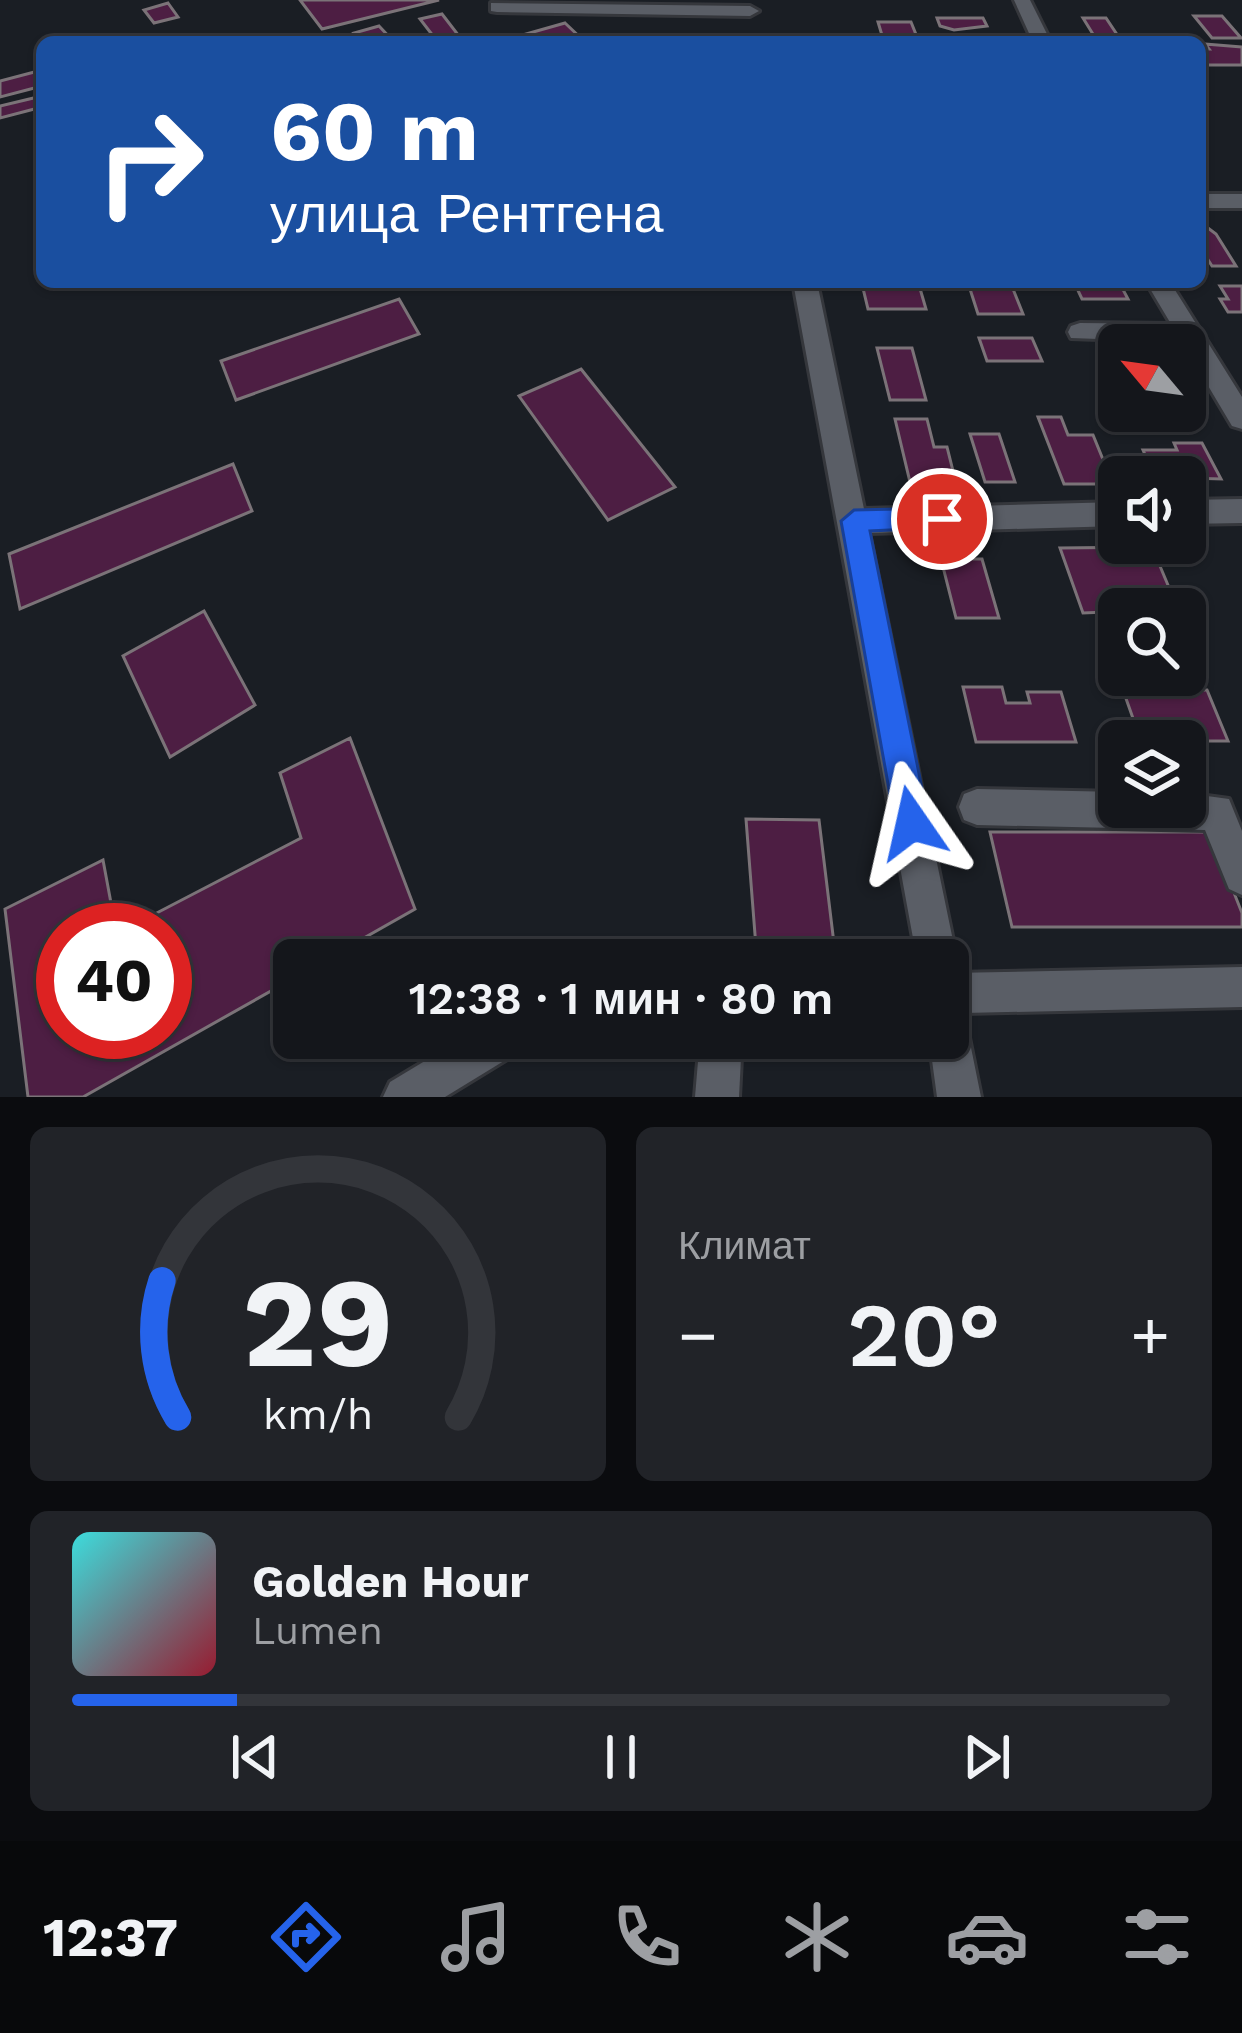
<!DOCTYPE html>
<html lang="ru">
<head>
<meta charset="utf-8">
<style>
  body { margin:0; font-family:"Work Sans",sans-serif; background:#212328; color:#f1f3f6; height:100vh; display:flex; flex-direction:column; font-size:45px; white-space:nowrap }
  * { box-sizing:border-box; margin:0 }
  p { font-size:39px; color:#9d9fa3 }
  .icon { flex:none; width:66px; height:66px; fill:none; stroke:currentColor; stroke-width:2; stroke-linecap:round; stroke-linejoin:round }
  .map { position:relative; height:1097px; overflow:hidden }
  .sheet { display:flex; flex-direction:column; gap:30px; padding:30px; background:#0b0c0f; flex:1 }
  .sheet>* { flex:none }
  .guide { position:absolute; left:36px; top:36px; width:1170px; height:252px; border-radius:18px; box-shadow:0 3px 9px #0004,0 0 0 3px #33353a; background:#1a4fa0; color:#fff; overflow:hidden }
  .needle { width:78px; rotate:299deg }
  .controls { position:absolute; left:1098px; top:324px; display:grid; gap:24px }
  .controls a { display:grid; place-items:center; width:108px; height:108px; border-radius:18px; background:#14161b; box-shadow:0 3px 9px #0004,0 0 0 3px #33353a; font-size:60px }
  .speed { position:absolute; left:36px; top:903px; display:flex; gap:24px; font-size:60px; font-weight:700; text-align:center }
  .speed>* { display:grid; place-content:center; width:156px; height:156px; border-radius:50%; background:#14161b; box-shadow:0 3px 9px #0004,0 0 0 3px #33353a; line-height:1 }
  .speed .limit { border:18px solid #d22; background:#fff; color:#111 }
  .pin { position:absolute; display:grid; place-items:center; width:102px; height:102px; color:#fff; margin:-51px; border:6px solid #fff; border-radius:50%; box-shadow:0 3px 12px #0007 }
  .me { position:absolute; width:132px; margin:-66px; rotate:349deg; stroke-linejoin:round; filter:drop-shadow(0 0 9px #0008) }
  .turn { display:flex; align-items:center; gap:42px; height:252px; padding:0 36px; font-size:54px }
  .turn .icon { width:156px; height:156px; stroke-width:2.5 }
  .turn b { display:block; font-size:84px; line-height:102px }
  .big { font-size:90px; font-weight:600; line-height:1.1 }
  .sheet .widget { flex:1; display:flex; flex-direction:column; justify-content:center; gap:18px; min-width:0; padding:0 42px; border-radius:18px; background:#212328 }
  .sheet .dial { align-items:center; gap:0 }
  .dial svg { height:312px; overflow:visible; fill:none; stroke:#33353a; stroke-width:7; stroke-linecap:round; text-anchor:middle }
  .dial text { fill:#f1f3f6; stroke:none }
  .song { display:flex; align-items:center; gap:36px }
  .cover { width:144px; height:144px; border-radius:18px; background:linear-gradient(135deg,hsl(180 70% 55%),hsl(350 70% 35%)) }
  .played { height:12px; border-radius:6px; background:linear-gradient(90deg,#2563eb 15%,#33353a 15%) }
  .keys { display:flex; justify-content:space-around; direction:ltr }
  .heat { display:flex; justify-content:space-between; align-items:center; font-size:66px; direction:ltr }
  .sheet .tiles { flex:1; display:grid; gap:30px; grid-template-columns:1fr 1fr }
  .widget:last-child { grid-column:span 2 }
  .trip { position:absolute; left:273px; top:939px; width:696px; height:120px; border-radius:18px; background:#14161b; box-shadow:0 3px 9px #0004,0 0 0 3px #33353a; font-weight:600; line-height:120px; text-align:center }
  .tabs { display:flex; height:192px; justify-content:space-around; align-items:center; background:#08090b; color:#9d9fa3 }
  .tabs .icon { width:84px; height:84px }
  .tabs .current { color:#2563eb }
  .tabs b { font-size:54px; color:#f1f3f6 }
  .map>svg:first-child { display:block }
  .building { fill:#4d1e43; stroke:#7b7378; stroke-width:3 }
  .lines { fill:none; stroke-linecap:round; stroke-linejoin:round }
  .minor-casing { stroke:#35373c; stroke-width:6 }
  .minor { fill:#5a5e66; fill-rule:evenodd }
  .route { fill:#2563eb; stroke:#184099; stroke-width:3 }
</style>
</head>
<body>
<div class="map">
<svg width="1242" height="1097" viewBox="0 0 1242 1097">
  <rect width="100%" height="100%" fill="#1a1e24"/>
  <!-- building -->
  <g class="building">
    <polygon points="300,0 439,0 322,29"/>
    <polygon points="168,3 178,17 154,23 144,10"/>
    <polygon points="442,14 459,36 437,41 420,19"/>
    <polygon points="1194,16 1222,16 1241,38 1212,38"/>
    <polygon points="937,18 983,18 987,26 954,30 940,26"/>
    <polygon points="1083,18 1106,18 1120,39 1096,39"/>
    <polygon points="878,22 911,22 919,42 884,42"/>
    <polygon points="565,23 585,42 534,42 526,34"/>
    <polygon points="379,26 394,42 362,42 354,33"/>
    <polygon points="1205,44 1242,47 1242,65 1207,65 1200,56 1200,49 1209,49"/>
    <polygon points="42,70 42,86 0,97 0,81"/>
    <polygon points="42,96 42,107 0,118 0,106"/>
    <polygon points="1200,222 1216,234 1236,266 1212,266 1200,247"/>
    <polygon points="1074,282 1119,282 1128,299 1082,299"/>
    <polygon points="862,284 919,285 926,309 868,309"/>
    <polygon points="1220,286 1242,286 1242,312 1228,312 1220,299 1228,299"/>
    <polygon points="970,289 1013,289 1023,314 978,314"/>
    <polygon points="399,299 419,334 236,400 221,361"/>
    <polygon points="979,338 1032,338 1042,361 987,361"/>
    <polygon points="877,348 912,348 926,400 890,400"/>
    <polygon points="581,369 675,487 608,520 519,396"/>
    <polygon points="1038,417 1061,417 1068,435 1093,435 1113,484 1064,484"/>
    <polygon points="895,419 927,419 934,447 947,447 956,483 910,482"/>
    <polygon points="970,434 999,434 1015,482 985,482"/>
    <polygon points="1174,443 1202,443 1221,479 1155,477 1143,450 1177,450"/>
    <polygon points="233,464 252,511 20,609 9,554"/>
    <polygon points="1152,547 1178,609 1083,613 1060,548"/>
    <polygon points="941,559 982,559 999,618 956,618"/>
    <polygon points="204,611 255,705 170,757 123,656"/>
    <polygon points="963,687 1002,687 1006,703 1030,703 1027,692 1061,692 1076,742 976,742"/>
    <polygon points="1123,690 1207,690 1228,741 1141,741"/>
    <polygon points="350,738 415,909 325,960 294,960 294,978 83,1097 28,1097 5,909 103,860 116,930 63,930 63,1032 165,1032 165,930 124,930 301,838 280,773"/>
    <polygon points="746,819 819,820 836,960 757,960"/>
    <polygon points="990,832 1210,832 1242,913 1242,927 1012,927"/>
  </g>
  <g class="lines">
    <defs>
      <g id="minor">
        <polygon points="1014,0 1030,0 1051,42 1033,42"/>
        <polygon points="491,3 750,6 759,11 750,16 497,12 491,11"/>
        <rect x="1200" y="194" width="42" height="14"/>
        <polygon points="793,282 817,282 864,509 1119,502 1119,526 869,533 957,960 952,973 1242,967 1242,1007 964,1013 981,1097 937,1097 929,1038 948,1038 948,960 917,960"/>
        <polygon points="1146,282 1170,282 1242,397 1242,429 1232,426 1182,342 1071,338 1068,332 1071,326 1080,323 1171,324"/>
        <polygon points="1242,499 1242,523 1185,524 1185,500"/>
        <polygon points="977,789 1119,792 1119,807 1185,807 1185,793 1229,799 1242,831 1242,895 1229,889 1205,830 977,825 964,820 959,807 964,794"/>
        <polygon points="463,1038 523,1038 517,1053 445,1097 383,1097 390,1082"/>
        <polygon points="700,1038 742,1038 739,1097 695,1097"/>
      </g>
    </defs>
    <!-- minor casing -->
    <use href="#minor" class="minor-casing"/>
    <!-- minor -->
    <use href="#minor" class="minor"/>
  </g>
  <!-- route -->
  <polygon class="route" points="942,508 952,511 956,519 952,527 870,531 929,823 924,835 912,840 900,835 895,823 841,521 854,510"/>
</svg>
<div class="controls">
<a><svg class="needle" viewBox="-14 -14 28 28"><path d="M0-13l5 13h-10z" fill="#e53935"/><path d="M0 13l5-13h-10z" fill="#9d9fa3"/></svg></a>
<a><svg class="icon" aria-label="sound" viewBox="0 0 24 24"><path d="M4 9h4l5-4v14l-5-4H4zM17 9q2 3 0 6"/></svg></a>
<a><svg class="icon" aria-label="search" viewBox="0 0 24 24"><circle cx="10" cy="10" r="6"/><path d="M15 15l6 6"/></svg></a>
<a><svg class="icon" aria-label="layers" viewBox="0 0 24 24"><path d="M12 4l9 5-9 5-9-5zM3 14l9 5 9-5"/></svg></a>
</div>
<div class="speed"><div class="limit">40</div></div>
<div class="pin" style="left:942px;top:519px;background:#d93025"><svg class="icon" aria-label="arrive" viewBox="0 0 24 24"><path d="M6 21V4h12l-3 4 3 4H6"/></svg></div>
<svg class="me" style="left:912px;top:823px" viewBox="-20 -20 40 40"><path d="M0-17L14 15 0 8-14 15z" fill="#2563eb" stroke="#fff" stroke-width="4"/></svg>
<div class="trip">12:38 · 1 мин · 80 m</div>
<div class="guide">
<div class="turn"><svg class="icon" aria-label="right" viewBox="0 0 24 24"><path d="M7 20v-9h11M14 6l5 5-5 5"/></svg><div><b>60 m</b>улица Рентгена</div></div>
</div>
</div>
<section class="sheet">
<div class="tiles">
<div class="widget dial"><svg viewBox="0 0 100 80">
<path d="M14 69A42 42 0 1 1 86 69"/>
<path d="M14 69A42 42 0 0 1 10 34" stroke="#2563eb"/>
<text x="50" y="56" font-size="32" font-weight="700">29</text>
<text x="50" y="72" font-size="11">km/h</text>
</svg></div>
<div class="widget"><p>Климат</p>
<div class="heat"><a>−</a><b class="big">20°</b><a>+</a></div>
</div>
<div class="widget">
<div class="song"><i class="cover"></i><div><b>Golden Hour</b><p>Lumen</p></div></div>
<div class="played"></div>
<div class="keys"><svg class="icon" aria-label="previous" viewBox="0 0 24 24"><path d="M18 5L8 12l10 7zM5 5v14"/></svg><svg class="icon" aria-label="pause" viewBox="0 0 24 24"><path d="M8 5v14M16 5v14"/></svg><svg class="icon" aria-label="next" viewBox="0 0 24 24"><path d="M6 5l10 7-10 7zM19 5v14"/></svg></div>
</div>
</div>
</section>
<nav class="tabs">
<b>12:37</b>
<svg class="icon current" aria-label="directions" viewBox="0 0 24 24"><path d="M12 3l9 9-9 9-9-9zM9 14v-3h6M13 9l2 2-2 2"/></svg>
<svg class="icon" aria-label="music" viewBox="0 0 24 24"><path d="M9 18V5l10-2v13"/><circle cx="6" cy="18" r="3"/><circle cx="16" cy="16" r="3"/></svg>
<svg class="icon" aria-label="phone" viewBox="0 0 24 24"><path d="M5 4h4l2 5-3 2q2 4 5 5l2-3 5 2v4C11 20 4 13 5 4z"/></svg>
<svg class="icon" aria-label="climate" viewBox="0 0 24 24"><path d="M12 3v18M4 7l16 10M4 17L20 7"/></svg>
<svg class="icon" aria-label="car" viewBox="0 0 24 24"><path d="M5 17H2v-5l4-1 3-4h7l3 4 3 1v5h-3M9 17h6M6 11h13"/><circle cx="7" cy="17" r="2"/><circle cx="17" cy="17" r="2"/></svg>
<svg class="icon" aria-label="filters" viewBox="0 0 24 24"><path d="M4 7h16M4 17h16"/><circle cx="9" cy="7" r="2"/><circle cx="15" cy="17" r="2"/></svg>
</nav>
</body>
</html>
